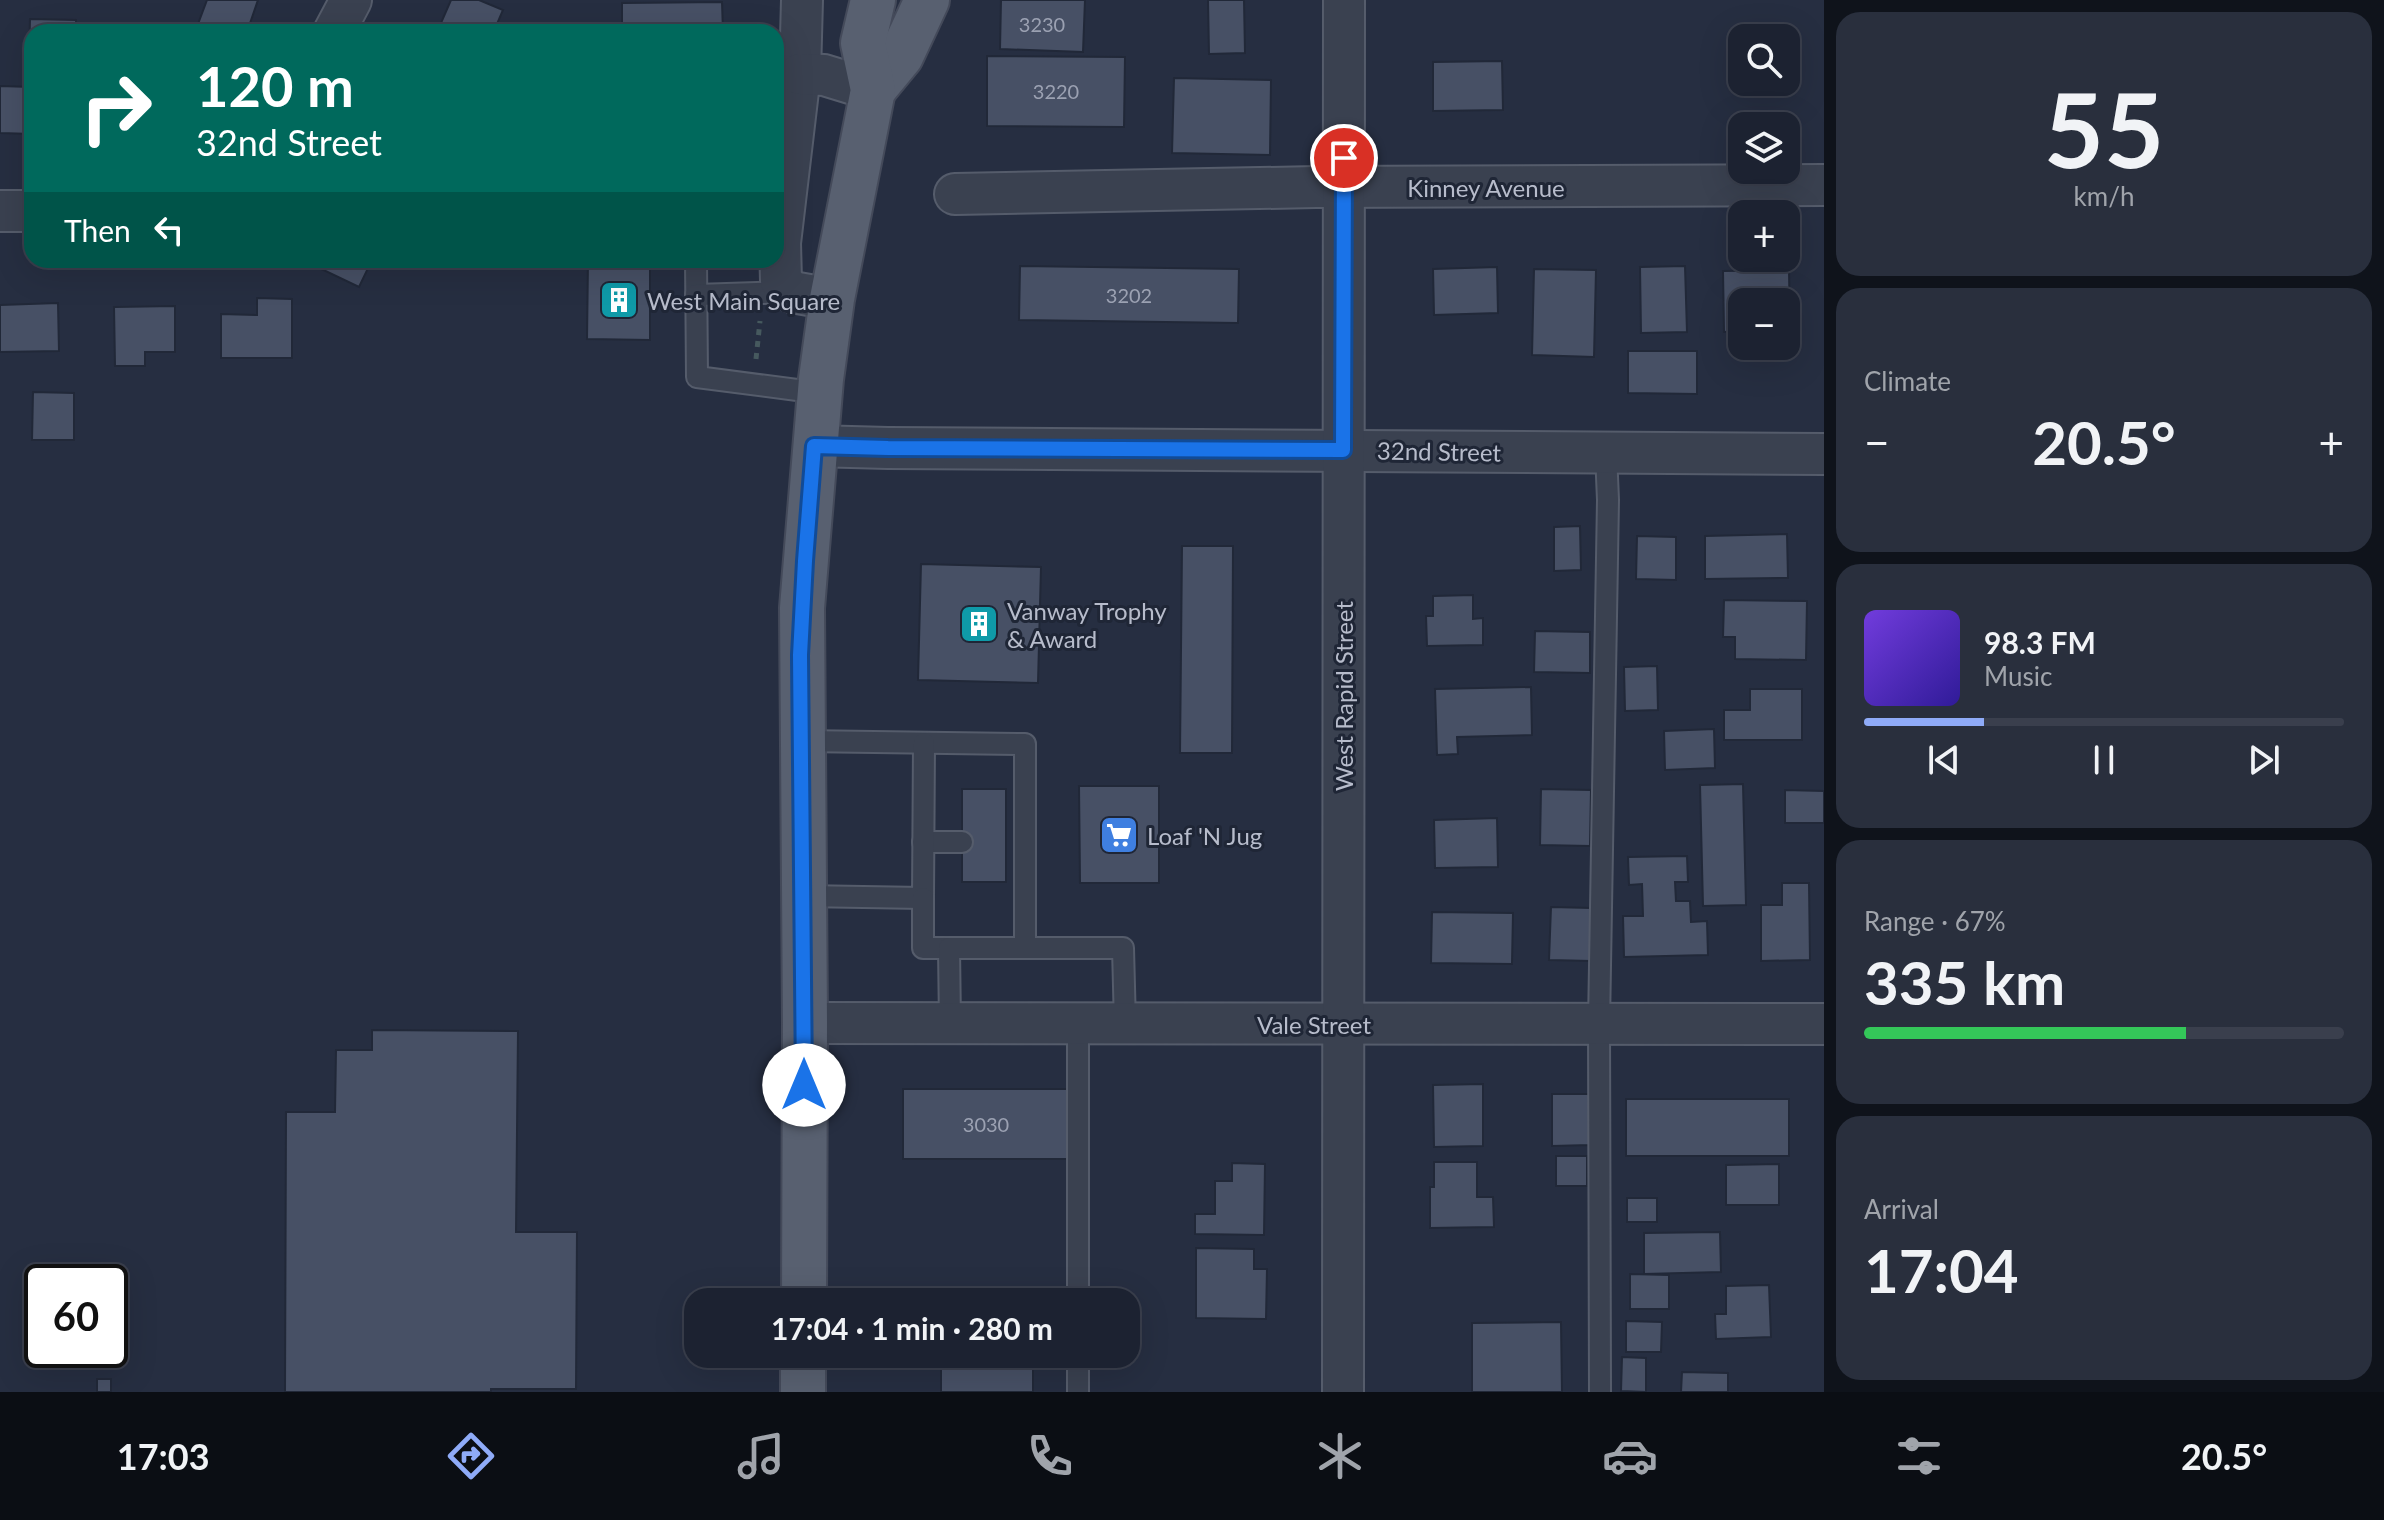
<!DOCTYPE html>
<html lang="en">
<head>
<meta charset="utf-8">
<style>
  body { margin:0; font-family:Lato,sans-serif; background:#292f3d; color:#f1f3f6; height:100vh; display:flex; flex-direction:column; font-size:30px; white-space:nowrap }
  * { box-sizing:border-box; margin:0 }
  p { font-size:26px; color:#a0a4ab }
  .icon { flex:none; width:44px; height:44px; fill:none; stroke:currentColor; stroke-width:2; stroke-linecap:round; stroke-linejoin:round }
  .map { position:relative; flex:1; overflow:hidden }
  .side { display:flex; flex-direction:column; gap:12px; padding:12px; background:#0f131b; width:560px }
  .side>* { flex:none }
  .banner { position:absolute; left:24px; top:24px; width:760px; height:244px; border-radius:24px; box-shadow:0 8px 32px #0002,0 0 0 2px #3a3f4d; background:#00695c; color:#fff; overflow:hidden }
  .tools { position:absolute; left:1728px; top:24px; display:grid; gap:16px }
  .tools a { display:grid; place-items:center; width:72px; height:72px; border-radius:16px; background:#1c2231; box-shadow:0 8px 32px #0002,0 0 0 2px #3a3f4d; font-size:40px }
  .speed { position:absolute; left:24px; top:1264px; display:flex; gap:16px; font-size:40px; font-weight:700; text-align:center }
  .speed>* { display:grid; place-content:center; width:104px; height:104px; border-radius:50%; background:#1c2231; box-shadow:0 8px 32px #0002,0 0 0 2px #3a3f4d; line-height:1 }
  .speed .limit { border:4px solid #111; border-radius:12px; background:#fff; color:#111 }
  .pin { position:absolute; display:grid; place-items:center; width:68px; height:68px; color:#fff; margin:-34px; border:4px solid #fff; border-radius:50%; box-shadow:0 2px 8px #0007 }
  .me { position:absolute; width:88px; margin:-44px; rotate:0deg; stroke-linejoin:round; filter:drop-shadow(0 0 6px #0008) }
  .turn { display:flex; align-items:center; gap:28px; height:168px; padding:0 40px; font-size:36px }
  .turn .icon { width:104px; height:104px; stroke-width:2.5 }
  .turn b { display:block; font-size:56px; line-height:68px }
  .then { display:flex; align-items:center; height:76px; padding:0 40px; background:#0003; gap:16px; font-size:30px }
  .big { font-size:60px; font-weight:700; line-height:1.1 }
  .side .tile { flex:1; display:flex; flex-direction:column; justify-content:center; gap:12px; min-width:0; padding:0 28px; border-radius:24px; background:#292f3d }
  .side .dial { align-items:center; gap:0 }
  .dial b { font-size:104px; line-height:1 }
  .song { display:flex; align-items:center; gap:24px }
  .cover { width:96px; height:96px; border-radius:12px; background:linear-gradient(135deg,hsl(260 70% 55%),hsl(250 70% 35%)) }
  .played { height:8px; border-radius:4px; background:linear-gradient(90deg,#8fabf8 25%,#3a3f4d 25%) }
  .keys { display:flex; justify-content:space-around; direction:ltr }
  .heat { display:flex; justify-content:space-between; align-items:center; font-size:44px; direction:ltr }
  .charge { height:12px; border-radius:6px; background:linear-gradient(90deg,#34c759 67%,#3a3f4d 0) }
  .trip { position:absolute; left:684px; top:1288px; width:456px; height:80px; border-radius:24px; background:#1c2231; box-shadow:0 8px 32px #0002,0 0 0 2px #3a3f4d; font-weight:700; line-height:80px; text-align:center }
  .dock { display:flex; height:128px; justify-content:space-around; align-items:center; background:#0b0e14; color:#a0a4ab }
  .dock .icon { width:56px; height:56px }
  .dock .active { color:#8fabf8 }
  .dock b { font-size:36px; color:#f1f3f6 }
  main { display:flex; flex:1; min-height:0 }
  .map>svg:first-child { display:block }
  .building { fill:#475065; stroke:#212838; stroke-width:2 }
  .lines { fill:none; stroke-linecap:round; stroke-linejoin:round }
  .service-casing { stroke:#555c6b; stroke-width:24 }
  .minor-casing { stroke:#555c6b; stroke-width:44 }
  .primary-casing { stroke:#444a5a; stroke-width:48 }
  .path { stroke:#46595e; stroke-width:5; stroke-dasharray:6 6; stroke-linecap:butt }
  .service { stroke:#3a4150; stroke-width:20 }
  .minor { stroke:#3a4150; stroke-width:40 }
  .primary { stroke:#586070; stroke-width:44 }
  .route-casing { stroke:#114b97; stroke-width:20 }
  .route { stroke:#1a73e8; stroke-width:14 }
  .labels { text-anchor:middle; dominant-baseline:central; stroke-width:6; stroke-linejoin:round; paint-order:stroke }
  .number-label { font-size:20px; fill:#9ba1b2 }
  .street-label { font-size:24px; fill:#b7bccb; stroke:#1f2636 }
  .poi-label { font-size:24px; fill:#b7bccb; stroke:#1f2636; text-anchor:start }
</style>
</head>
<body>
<main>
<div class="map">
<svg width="1824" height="1392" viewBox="0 0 1824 1392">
  <rect width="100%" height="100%" fill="#262e41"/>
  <!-- building -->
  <g class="building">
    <polygon points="207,0 258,0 247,32 195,32"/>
    <polygon points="451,0 479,0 503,10 494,31 498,32 437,32"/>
    <polygon points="1001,0 1085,0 1083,52 1000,49"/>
    <polygon points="1208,0 1244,0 1245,53 1209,54"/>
    <polygon points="722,2 723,32 622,32 622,3"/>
    <polygon points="30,19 76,20 76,32 32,32 32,58 29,58"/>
    <polygon points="987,56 1125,57 1124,127 987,126"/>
    <polygon points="1502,61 1503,110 1433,111 1433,62"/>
    <polygon points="1174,78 1271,80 1270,155 1172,153"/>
    <polygon points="0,86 32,87 32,134 0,133"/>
    <polygon points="318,260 372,260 359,287 315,266"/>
    <polygon points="588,260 650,260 650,340 587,339"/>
    <polygon points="1020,266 1239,269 1238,323 1019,320"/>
    <polygon points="1685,266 1687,332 1641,333 1640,267"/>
    <polygon points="1497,267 1498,313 1434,315 1433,269"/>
    <polygon points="1534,269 1596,270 1594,357 1532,355"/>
    <polygon points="1789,270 1790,330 1786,330 1786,302 1742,302 1742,331 1724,332 1723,271"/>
    <polygon points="257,298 292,299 292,358 221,358 221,314 257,315"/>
    <polygon points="58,303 59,351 0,352 0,305"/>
    <polygon points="175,306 175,352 145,352 145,366 115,366 114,307"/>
    <polygon points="1628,351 1697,351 1697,394 1628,393"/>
    <polygon points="33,392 74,393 74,440 32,440"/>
    <polygon points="1580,526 1581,570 1554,571 1554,527"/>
    <polygon points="1787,534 1788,578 1705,579 1705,536"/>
    <polygon points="1637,536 1676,537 1676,580 1636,579"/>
    <polygon points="1182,546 1233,546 1232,753 1180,753"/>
    <polygon points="921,564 1041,567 1038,683 918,680"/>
    <polygon points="1473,595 1473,619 1483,618 1483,645 1427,646 1426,616 1433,616 1433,596"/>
    <polygon points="1724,600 1807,601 1806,660 1735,659 1735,637 1723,637"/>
    <polygon points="1535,631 1590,632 1590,673 1534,672"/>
    <polygon points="1657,666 1658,710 1625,711 1624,667"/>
    <polygon points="1531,687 1532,735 1457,737 1458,754 1437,755 1435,689"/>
    <polygon points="1750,689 1802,689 1802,740 1724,740 1724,710 1750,710"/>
    <polygon points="1714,729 1715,768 1665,770 1664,731"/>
    <polygon points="1743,784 1746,905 1703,906 1700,785"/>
    <polygon points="1079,786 1159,786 1159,883 1080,883"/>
    <rect x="962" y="789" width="44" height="93"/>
    <polygon points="1541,789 1591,790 1590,846 1540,845"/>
    <polygon points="1785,790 1824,791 1824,823 1785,823"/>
    <polygon points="1497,818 1498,867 1435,868 1434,820"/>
    <polygon points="1687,856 1688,882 1675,882 1676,901 1690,901 1691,922 1707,921 1708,955 1624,957 1623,916 1643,916 1642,884 1629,885 1628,857"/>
    <polygon points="1782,883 1809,883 1810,960 1761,961 1761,905 1782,905"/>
    <polygon points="1551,907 1592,908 1591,961 1549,960"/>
    <polygon points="1432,912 1513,913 1512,964 1431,963"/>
    <polygon points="372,1030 518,1031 516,1232 577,1232 576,1389 491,1389 491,1392 285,1392 286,1112 335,1112 336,1050 372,1050"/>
    <polygon points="1483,1084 1483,1146 1434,1147 1433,1085"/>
    <rect x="903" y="1089" width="166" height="70"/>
    <polygon points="1552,1094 1590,1094 1590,1145 1552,1146"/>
    <rect x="1626" y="1099" width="163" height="57"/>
    <rect x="1556" y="1156" width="31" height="30"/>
    <polygon points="1434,1162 1477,1162 1477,1197 1493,1197 1494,1227 1430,1228 1430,1187 1434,1187"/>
    <polygon points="1232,1163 1265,1164 1264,1235 1195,1234 1195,1214 1215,1214 1215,1181 1232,1181"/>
    <polygon points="1779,1164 1779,1205 1726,1205 1726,1165"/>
    <rect x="1627" y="1198" width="30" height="24"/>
    <polygon points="1720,1232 1721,1272 1644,1274 1644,1233"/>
    <polygon points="1196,1248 1254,1249 1254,1269 1267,1269 1266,1319 1196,1318"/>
    <polygon points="1630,1274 1669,1275 1669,1309 1630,1309"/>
    <polygon points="1769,1285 1771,1337 1716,1339 1715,1314 1726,1314 1726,1286"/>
    <polygon points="1626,1321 1662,1322 1661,1352 1626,1352"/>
    <polygon points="1561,1322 1562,1392 1472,1392 1472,1323"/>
    <rect x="941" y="1354" width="92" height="38"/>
    <polygon points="1622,1357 1646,1358 1646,1392 1621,1391"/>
    <polygon points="1682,1372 1728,1373 1728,1392 1681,1392"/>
    <rect x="97" y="1379" width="14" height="13"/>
  </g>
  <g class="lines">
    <defs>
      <g id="service">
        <polyline points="696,260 697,377 820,393"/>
        <polyline points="696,295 792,292"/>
        <polyline points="802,741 1025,744 1025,948"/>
        <polyline points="923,842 962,842"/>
        <polyline points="803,896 923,898 924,743"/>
        <polyline points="923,898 923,948 949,948"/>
        <polyline points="950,1024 949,948 1123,948 1125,1025"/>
        <polyline points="1078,1025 1078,1302"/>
        <polyline points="1078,1354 1078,1392"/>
        <polyline points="1600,1392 1599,1024 1608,500 1606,453"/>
      </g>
      <g id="minor">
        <polyline points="802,0 800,74 780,243 781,281 792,292 832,299"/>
        <polyline points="334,32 351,0"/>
        <polyline points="800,74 824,75 873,90"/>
        <polyline points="955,194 1316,187 1824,185"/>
        <polyline points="0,211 32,211"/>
        <polyline points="814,446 888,448 1824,454"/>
        <polyline points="805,1023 1824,1024"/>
        <polyline points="1343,1392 1344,0"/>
      </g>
      <g id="primary">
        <polyline points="873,90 901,56 927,0"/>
        <polyline points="804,1302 805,1023 802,608 821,379 832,299 873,90 863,43 873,0"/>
        <polyline points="803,1392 803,1354"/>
      </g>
    </defs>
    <!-- service casing -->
    <use href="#service" class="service-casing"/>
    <!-- minor casing -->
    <use href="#minor" class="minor-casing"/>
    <!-- primary casing -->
    <use href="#primary" class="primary-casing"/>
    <!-- path -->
    <polyline class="path" points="756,359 760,321"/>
    <!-- service -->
    <use href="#service" class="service"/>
    <!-- minor -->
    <use href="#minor" class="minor"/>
    <!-- primary -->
    <use href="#primary" class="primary"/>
  </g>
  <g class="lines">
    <defs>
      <polyline id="route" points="804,1085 800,655 805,561 814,446 888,448 1343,450 1344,158"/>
    </defs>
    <!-- route casing -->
    <use href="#route" class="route-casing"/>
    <!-- route -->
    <use href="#route" class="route"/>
  </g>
  <!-- icons -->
  <defs>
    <symbol id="building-square" viewBox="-11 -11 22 22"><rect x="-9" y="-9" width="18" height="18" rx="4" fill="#0f9aa8" stroke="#1f2636"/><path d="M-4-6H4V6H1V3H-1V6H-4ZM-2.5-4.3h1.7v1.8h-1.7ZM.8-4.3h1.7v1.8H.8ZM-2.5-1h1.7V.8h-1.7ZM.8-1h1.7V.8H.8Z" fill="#fff"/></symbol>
    <symbol id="supermarket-square" viewBox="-11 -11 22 22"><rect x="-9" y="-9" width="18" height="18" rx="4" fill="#3f7fe0" stroke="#1f2636"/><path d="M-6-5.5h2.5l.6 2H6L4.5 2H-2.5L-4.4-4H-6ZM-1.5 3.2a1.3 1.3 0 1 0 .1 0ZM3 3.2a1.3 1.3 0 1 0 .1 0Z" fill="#fff"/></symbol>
  </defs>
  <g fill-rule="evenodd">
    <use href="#building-square" x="597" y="278" width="44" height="44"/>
    <use href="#building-square" x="957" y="602" width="44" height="44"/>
    <use href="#supermarket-square" x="1097" y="813" width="44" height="44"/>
  </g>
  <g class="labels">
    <!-- number labels -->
    <g class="number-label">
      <text x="1042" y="24">3230</text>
      <text x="1056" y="91">3220</text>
      <text x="1129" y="295">3202</text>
      <text x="986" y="1124">3030</text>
    </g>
    <!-- street labels -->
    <g class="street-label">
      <text x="1486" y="187">Kinney Avenue</text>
      <text transform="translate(1439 451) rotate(1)">32nd Street</text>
      <text transform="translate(1343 696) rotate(-90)">West Rapid Street</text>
      <text x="1314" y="1024">Vale Street</text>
    </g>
    <!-- poi labels -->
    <g class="poi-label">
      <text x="647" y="300">West Main Square</text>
      <text x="1007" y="610">Vanway Trophy<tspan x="1007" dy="28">&amp; Award</tspan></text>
      <text x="1147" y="835">Loaf 'N Jug</text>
    </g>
  </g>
</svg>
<div class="tools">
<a><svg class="icon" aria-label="search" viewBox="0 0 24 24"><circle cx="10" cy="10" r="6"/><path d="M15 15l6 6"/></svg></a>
<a><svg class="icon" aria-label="layers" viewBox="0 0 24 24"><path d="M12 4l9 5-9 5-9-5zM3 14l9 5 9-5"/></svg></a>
<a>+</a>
<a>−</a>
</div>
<div class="speed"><div class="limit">60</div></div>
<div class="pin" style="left:1344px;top:158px;background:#d93025"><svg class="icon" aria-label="arrive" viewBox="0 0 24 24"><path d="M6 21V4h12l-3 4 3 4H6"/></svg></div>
<svg class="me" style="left:804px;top:1085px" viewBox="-20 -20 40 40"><circle r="19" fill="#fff"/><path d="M0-13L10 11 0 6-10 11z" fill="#1a73e8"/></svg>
<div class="trip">17:04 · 1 min · 280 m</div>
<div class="banner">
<div class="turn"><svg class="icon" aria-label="right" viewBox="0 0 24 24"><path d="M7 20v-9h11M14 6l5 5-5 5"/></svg><div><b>120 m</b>32nd Street</div></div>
<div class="then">Then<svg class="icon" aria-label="left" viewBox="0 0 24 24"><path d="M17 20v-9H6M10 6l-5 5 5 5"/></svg></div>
</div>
</div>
<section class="side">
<div class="tile dial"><b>55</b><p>km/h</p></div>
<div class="tile"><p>Climate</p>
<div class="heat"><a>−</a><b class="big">20.5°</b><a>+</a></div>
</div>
<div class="tile">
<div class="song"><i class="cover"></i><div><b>98.3 FM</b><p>Music</p></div></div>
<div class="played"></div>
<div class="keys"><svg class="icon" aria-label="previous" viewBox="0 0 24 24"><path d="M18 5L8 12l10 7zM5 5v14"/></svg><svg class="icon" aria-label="pause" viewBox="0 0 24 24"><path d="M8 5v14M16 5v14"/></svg><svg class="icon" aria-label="next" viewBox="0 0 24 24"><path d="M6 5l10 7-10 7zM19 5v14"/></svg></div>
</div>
<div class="tile"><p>Range · 67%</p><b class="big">335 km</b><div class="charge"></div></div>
<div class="tile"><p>Arrival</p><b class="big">17:04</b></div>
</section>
</main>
<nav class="dock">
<b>17:03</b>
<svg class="icon active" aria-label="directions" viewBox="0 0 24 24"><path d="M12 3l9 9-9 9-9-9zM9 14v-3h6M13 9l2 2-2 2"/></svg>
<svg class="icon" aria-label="music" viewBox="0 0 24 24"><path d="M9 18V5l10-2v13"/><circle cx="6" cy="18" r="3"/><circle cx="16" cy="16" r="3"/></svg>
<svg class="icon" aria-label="phone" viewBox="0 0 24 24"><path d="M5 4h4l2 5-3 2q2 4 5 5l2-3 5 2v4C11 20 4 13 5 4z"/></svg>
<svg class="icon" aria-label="climate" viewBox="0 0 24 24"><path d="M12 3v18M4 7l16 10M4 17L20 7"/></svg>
<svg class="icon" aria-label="car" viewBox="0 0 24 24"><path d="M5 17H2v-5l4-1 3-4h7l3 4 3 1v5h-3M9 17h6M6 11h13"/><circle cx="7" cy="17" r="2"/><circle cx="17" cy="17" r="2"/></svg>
<svg class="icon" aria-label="filters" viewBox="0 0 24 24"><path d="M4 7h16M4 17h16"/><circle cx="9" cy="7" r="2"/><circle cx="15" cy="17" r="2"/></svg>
<b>20.5°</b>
</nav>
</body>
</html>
